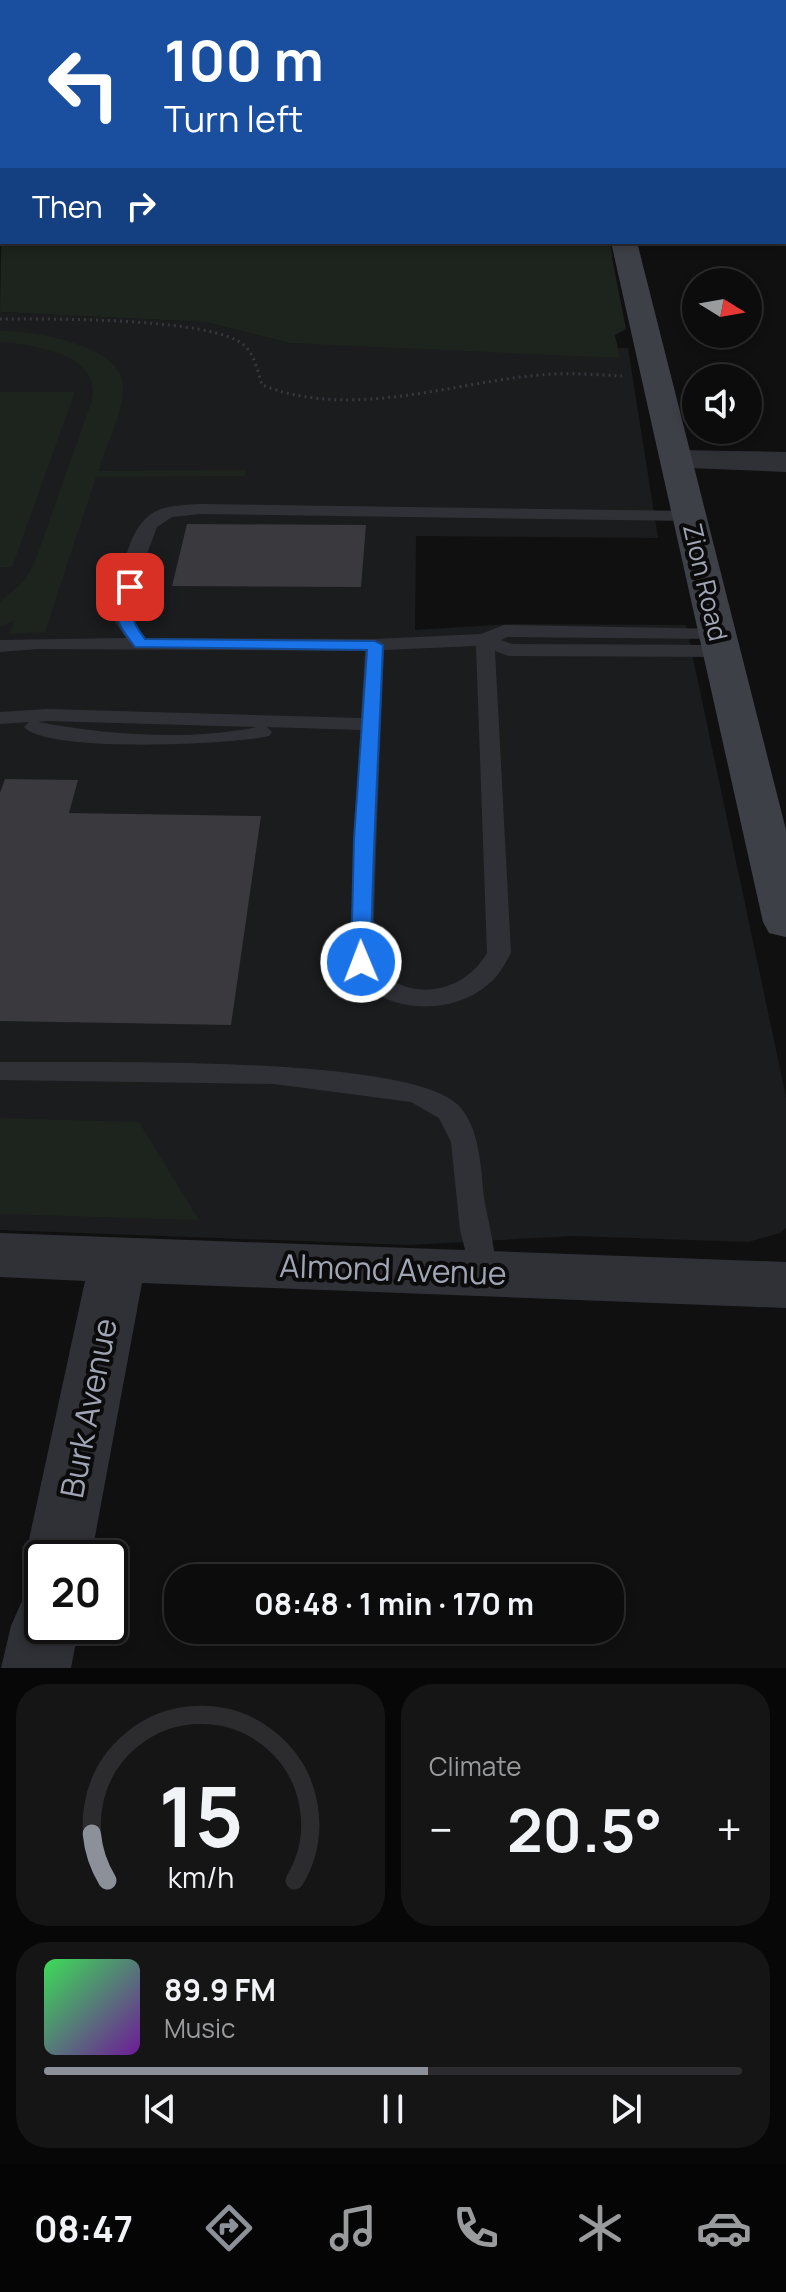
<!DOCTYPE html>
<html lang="en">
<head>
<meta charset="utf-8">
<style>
  body { margin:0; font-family:Manrope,sans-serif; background:#151516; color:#f1f3f6; height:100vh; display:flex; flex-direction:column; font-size:30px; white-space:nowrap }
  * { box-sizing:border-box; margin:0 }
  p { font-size:26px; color:#9a9b9d }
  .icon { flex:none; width:44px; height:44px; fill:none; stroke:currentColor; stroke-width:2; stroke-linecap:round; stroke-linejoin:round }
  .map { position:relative; height:1668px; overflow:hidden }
  .drawer { display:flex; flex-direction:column; gap:16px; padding:16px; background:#070707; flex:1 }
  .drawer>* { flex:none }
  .hud { position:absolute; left:0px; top:0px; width:786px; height:244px; box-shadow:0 4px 12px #0003,0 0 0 2px #2c2c2e; background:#1a4fa0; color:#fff; overflow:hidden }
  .needle { width:52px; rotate:101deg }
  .fabs { position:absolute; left:682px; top:268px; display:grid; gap:16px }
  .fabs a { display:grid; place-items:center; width:80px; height:80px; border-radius:50%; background:#0c0c0d; box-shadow:0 4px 12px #0003,0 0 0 2px #2c2c2e; font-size:40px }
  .speed { position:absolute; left:24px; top:1540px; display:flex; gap:16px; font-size:40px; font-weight:700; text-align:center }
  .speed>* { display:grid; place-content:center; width:104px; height:104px; border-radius:50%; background:#0c0c0d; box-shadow:0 4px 12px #0003,0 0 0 2px #2c2c2e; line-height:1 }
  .speed .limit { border:4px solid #111; border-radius:12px; background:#fff; color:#111 }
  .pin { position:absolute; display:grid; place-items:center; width:68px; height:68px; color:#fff; margin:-34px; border-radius:16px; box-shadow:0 4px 12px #0006 }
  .me { position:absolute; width:88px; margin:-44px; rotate:359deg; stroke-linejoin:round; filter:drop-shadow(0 0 6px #0008) }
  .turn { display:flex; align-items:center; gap:28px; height:168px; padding:0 32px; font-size:36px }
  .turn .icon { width:104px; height:104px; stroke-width:2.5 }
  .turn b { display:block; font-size:56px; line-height:68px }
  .then { display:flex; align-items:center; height:76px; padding:0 32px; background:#0003; gap:16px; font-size:30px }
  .big { font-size:60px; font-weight:700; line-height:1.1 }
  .drawer .card { flex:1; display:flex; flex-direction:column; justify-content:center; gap:12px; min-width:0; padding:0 28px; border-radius:32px; background:#151516 }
  .drawer .dial { align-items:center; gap:0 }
  .dial svg { height:208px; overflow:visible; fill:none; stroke:#2c2c2e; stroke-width:7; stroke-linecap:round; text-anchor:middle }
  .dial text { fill:#f1f3f6; stroke:none }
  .song { display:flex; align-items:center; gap:24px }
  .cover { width:96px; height:96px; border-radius:12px; background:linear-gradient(135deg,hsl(130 70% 55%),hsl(280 70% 35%)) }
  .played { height:8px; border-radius:4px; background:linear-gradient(90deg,#8c9099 55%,#2c2c2e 55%) }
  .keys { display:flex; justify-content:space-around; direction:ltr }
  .heat { display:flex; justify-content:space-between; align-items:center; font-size:44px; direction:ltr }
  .drawer .tiles { flex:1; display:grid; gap:16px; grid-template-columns:1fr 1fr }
  .card:last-child { grid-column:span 2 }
  .trip { position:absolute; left:164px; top:1564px; width:460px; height:80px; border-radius:32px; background:#0c0c0d; box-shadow:0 4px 12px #0003,0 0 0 2px #2c2c2e; font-weight:700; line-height:80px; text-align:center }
  .menu { display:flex; height:128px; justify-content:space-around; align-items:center; background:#050505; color:#9a9b9d }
  .menu .icon { width:56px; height:56px }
  .menu .current { color:#8c9099 }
  .menu b { font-size:36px; color:#f1f3f6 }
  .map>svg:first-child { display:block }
  .built { fill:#1b1c1e }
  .green { fill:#1c241d }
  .building { fill:#39393e }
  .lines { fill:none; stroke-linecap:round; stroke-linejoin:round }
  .path { stroke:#36383e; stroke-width:3; stroke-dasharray:2 4; stroke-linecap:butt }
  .lane { fill:#303137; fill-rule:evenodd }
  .street { fill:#303137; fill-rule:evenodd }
  .secondary { fill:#3e4047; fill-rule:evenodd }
  .route { fill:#1a73e8; stroke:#114b97; stroke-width:2 }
  .labels { text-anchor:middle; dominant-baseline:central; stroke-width:8; stroke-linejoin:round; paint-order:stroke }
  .street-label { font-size:26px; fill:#9fa5b4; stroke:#0b0b0c }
  .near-street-label { font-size:32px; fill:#9fa5b4; stroke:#0b0b0c }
</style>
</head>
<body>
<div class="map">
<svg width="786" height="1668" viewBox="0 0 786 1668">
  <rect width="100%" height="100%" fill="#101011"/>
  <!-- built -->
  <g class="built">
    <polygon points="0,0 566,2 2,2 2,242 610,242 613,257 0,246"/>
    <polygon points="0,312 204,322 289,343 628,348 658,538 416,536 415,630 511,624 686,625 786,1097 786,1228 780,1233 748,1242 574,1236 409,1245 0,1230"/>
  </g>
  <!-- green -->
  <g class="green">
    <polygon points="2,199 2,242 609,242 626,329 615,335 620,358 289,343 204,322 0,312"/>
    <path d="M0,330C31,332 123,343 123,387C124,414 105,445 99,471L246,470L245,476L96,477L45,632L9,634L15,620L0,627V602L24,581L34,564L91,403C105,354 34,345 0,342Z"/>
    <polygon points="0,392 75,392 12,567 0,567"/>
    <polygon points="0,1118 139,1122 199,1220 0,1214"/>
  </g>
  <!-- building -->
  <g class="building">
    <polygon points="187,524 366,525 361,587 172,586"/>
    <polygon points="5,779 78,780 69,813 261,816 231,1025 0,1021 0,793"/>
  </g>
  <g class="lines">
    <!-- path -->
    <path class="path" d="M0,319C46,319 215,317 245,346C255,356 258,372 262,385C355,422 459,379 554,374C577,373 600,375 622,376"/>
    <!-- lane -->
    <g class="lane">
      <polygon points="435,0 454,0 433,2"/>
      <polygon points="536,0 573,0 574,1 538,2"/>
      <path d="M200,504L690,511L699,516L690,521L200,514L172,517L157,527L144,562L132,614L133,622L146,638L375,639L481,634L504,625L724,629L726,633L724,637L717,639L507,637L501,640L512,644L722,645L732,651L722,657L509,656L495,651L511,953C506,962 501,972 494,979C462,1012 403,1016 367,987C360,981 354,970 349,962L361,730L267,727L272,732L269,736C232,745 46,753 24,727L29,722L0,724V712L47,709L361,718L365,651L37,649L0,652V640L126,638L115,622L114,614C121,584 124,533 151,514C164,505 185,505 200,504ZM476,646L487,953C462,996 403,1004 373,962C375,858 380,754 384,650ZM38,722L47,721L257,727C187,741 108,735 38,722Z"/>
      <path d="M0,1062C84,1063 406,1054 458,1105C480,1126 481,1170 484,1198C487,1217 501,1267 493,1281L483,1284L473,1281L460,1230L451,1142L439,1118L411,1102L274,1084L0,1080Z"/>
    </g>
    <!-- street -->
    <g class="street">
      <rect x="784" y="225" width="2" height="16"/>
      <polygon points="676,450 786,452 786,472 665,467 660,460 665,453"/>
      <polygon points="0,1233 786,1262 786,1308 142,1283 91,1558 42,1558 42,1582 34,1579 25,1558 85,1281 0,1277"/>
      <polygon points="42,1595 42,1626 79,1626 71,1668 1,1668 11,1626 21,1603"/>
    </g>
    <!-- secondary -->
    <g class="secondary">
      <rect x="560" y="0" width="18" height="2"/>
      <polygon points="611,242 637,242 786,830 786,937 769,933 763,922"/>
    </g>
  </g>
  <!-- route -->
  <path class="route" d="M130,583L137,587C130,614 128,616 145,639L375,641L383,645C379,751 372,856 371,962L368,966L361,968L351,962L354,839L367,650L135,647C115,621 114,619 122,587Z"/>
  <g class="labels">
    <!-- street labels -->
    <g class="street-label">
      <text transform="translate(706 582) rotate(77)">Zion Road</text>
    </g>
    <!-- near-street labels -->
    <g class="near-street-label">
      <text transform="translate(393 1269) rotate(2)">Almond Avenue</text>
      <text transform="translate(88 1408) rotate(-79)">Burk Avenue</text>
    </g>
  </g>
</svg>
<div class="fabs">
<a><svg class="needle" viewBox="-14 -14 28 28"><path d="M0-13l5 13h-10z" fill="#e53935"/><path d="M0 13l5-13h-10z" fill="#9a9b9d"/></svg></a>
<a><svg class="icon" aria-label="sound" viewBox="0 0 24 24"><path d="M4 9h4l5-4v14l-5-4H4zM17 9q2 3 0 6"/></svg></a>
</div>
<div class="speed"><div class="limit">20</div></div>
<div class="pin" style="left:130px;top:587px;background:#d93025"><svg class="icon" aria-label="arrive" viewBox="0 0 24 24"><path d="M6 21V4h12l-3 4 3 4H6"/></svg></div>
<svg class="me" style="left:361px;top:962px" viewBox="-20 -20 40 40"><circle r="17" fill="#1a73e8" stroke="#fff" stroke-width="3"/><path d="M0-11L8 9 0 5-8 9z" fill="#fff"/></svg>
<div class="trip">08:48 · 1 min · 170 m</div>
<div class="hud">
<div class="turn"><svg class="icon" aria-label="left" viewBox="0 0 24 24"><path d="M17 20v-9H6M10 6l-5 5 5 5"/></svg><div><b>100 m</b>Turn left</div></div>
<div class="then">Then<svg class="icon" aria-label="right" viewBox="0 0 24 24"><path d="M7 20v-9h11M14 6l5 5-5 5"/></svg></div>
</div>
</div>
<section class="drawer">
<div class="tiles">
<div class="card dial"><svg viewBox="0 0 100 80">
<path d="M14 69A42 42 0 1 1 86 69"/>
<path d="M14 69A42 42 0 0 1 8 51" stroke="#8c9099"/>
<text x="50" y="56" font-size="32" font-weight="700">15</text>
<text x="50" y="72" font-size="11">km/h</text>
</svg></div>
<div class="card"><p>Climate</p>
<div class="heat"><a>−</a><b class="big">20.5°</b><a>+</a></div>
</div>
<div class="card">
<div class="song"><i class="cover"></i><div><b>89.9 FM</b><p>Music</p></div></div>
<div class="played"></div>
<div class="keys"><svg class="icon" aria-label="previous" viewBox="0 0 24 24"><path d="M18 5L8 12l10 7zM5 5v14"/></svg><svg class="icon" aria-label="pause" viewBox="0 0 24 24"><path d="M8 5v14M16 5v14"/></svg><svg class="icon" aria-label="next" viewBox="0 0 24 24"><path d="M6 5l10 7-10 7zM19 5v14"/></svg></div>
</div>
</div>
</section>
<nav class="menu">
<b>08:47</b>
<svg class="icon current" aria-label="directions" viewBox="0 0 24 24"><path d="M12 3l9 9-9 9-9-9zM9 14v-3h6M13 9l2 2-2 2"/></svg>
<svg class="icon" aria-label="music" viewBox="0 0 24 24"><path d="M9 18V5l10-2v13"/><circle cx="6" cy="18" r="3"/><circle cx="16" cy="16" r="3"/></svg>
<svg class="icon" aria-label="phone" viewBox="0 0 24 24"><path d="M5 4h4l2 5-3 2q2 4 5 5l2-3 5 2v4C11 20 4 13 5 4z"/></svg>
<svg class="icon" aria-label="climate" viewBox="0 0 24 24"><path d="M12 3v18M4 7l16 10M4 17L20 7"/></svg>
<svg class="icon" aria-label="car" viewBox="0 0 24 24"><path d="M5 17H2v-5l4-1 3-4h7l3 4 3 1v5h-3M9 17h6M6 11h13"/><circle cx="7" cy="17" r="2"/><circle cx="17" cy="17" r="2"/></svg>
</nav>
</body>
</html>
